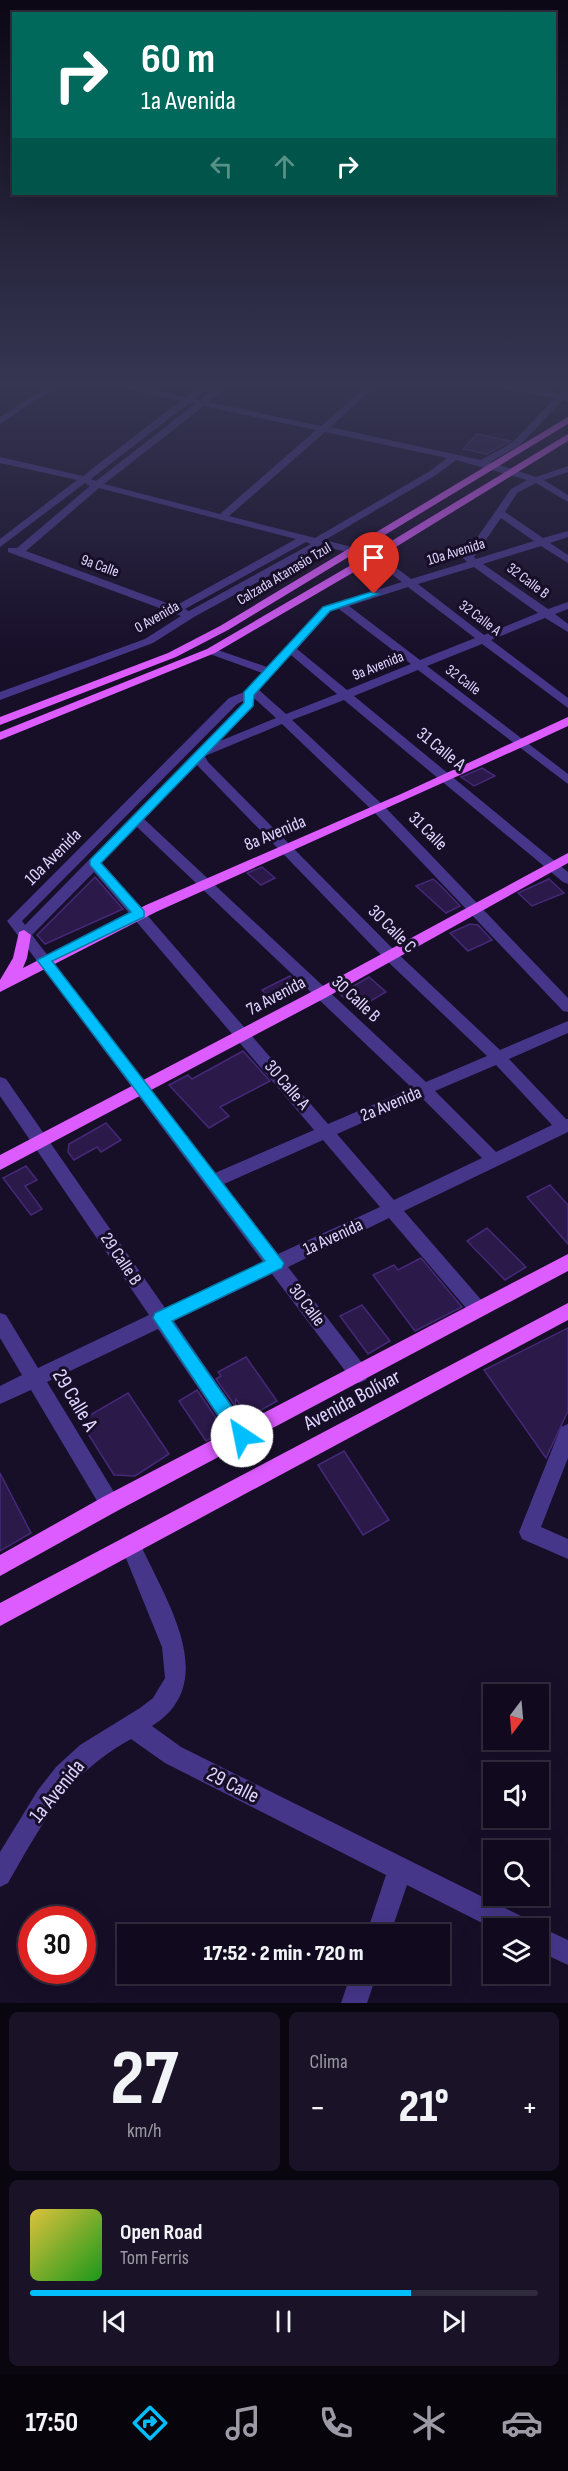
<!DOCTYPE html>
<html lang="es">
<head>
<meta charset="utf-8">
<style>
  body { margin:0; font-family:"Sofia Sans Condensed",sans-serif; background:#1a1327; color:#f1f3f6; height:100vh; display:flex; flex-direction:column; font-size:22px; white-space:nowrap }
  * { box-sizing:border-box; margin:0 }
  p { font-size:20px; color:#9c9aa4 }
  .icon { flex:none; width:33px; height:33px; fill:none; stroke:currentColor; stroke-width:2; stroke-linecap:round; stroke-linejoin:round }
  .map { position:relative; height:2003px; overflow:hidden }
  .sheet { display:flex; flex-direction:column; gap:9px; padding:9px; background:#090610; flex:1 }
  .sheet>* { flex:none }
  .banner { position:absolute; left:12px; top:12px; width:544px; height:183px; border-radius:0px; box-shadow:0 6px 24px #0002,0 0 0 2px #302b3c; background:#00695c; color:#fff; overflow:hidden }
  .needle { width:39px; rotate:196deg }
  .buttons { position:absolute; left:483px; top:1684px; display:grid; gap:12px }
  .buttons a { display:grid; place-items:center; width:66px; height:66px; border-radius:0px; background:#110a1e; box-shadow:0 6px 24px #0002,0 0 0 2px #302b3c; font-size:30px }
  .speed { position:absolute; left:18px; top:1906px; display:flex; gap:12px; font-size:30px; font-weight:700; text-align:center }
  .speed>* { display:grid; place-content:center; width:78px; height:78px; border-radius:50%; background:#110a1e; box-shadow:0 6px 24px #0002,0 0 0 2px #302b3c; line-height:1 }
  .speed .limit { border:9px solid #d22; background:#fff; color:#111 }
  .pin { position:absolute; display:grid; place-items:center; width:51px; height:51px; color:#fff; margin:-62px -26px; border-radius:50% 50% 50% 0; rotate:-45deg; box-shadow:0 0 6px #0007 }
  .pin .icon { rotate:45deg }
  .me { position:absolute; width:66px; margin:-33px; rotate:326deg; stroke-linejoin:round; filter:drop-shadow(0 0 4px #0008) }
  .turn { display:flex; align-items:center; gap:21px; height:126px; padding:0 30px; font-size:27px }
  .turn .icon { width:78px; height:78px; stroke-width:2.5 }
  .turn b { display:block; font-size:42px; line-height:51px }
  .lanes { display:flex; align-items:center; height:57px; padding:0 30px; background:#0003; justify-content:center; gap:30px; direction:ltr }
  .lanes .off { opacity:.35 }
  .big { font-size:45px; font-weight:800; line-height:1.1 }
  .sheet .card { flex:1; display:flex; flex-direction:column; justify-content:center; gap:9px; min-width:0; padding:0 21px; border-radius:9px; background:#1a1327 }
  .sheet .dial { align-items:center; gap:0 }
  .dial b { font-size:78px; line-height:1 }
  .song { display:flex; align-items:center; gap:18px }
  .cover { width:72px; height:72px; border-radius:9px; background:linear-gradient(135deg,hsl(50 70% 55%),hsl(120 70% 35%)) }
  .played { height:6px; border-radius:3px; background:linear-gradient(90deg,#01beff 75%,#302b3c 75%) }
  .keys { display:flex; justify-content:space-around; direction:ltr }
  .heat { display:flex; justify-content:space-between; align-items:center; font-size:33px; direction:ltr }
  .sheet .tiles { flex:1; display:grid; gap:9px; grid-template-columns:1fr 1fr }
  .card:last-child { grid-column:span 2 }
  .trip { position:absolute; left:117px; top:1924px; width:333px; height:60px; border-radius:0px; background:#110a1e; box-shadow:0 6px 24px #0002,0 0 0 2px #302b3c; font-weight:800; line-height:60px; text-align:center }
  .tab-bar { display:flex; height:96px; justify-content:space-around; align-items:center; background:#07040c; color:#9c9aa4 }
  .tab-bar .icon { width:42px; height:42px }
  .tab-bar .selected { color:#01beff }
  .tab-bar b { font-size:27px; color:#f1f3f6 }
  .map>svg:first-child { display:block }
  .building { fill:#2b194a; stroke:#452978; stroke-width:1.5 }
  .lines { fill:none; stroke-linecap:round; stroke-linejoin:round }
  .minor { fill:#46368a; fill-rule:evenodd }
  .major { fill:#dc5cff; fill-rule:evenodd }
  .route { fill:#01beff; stroke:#017ca6; stroke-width:1.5 }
  .labels { text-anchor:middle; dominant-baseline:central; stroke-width:6; stroke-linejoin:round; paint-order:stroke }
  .far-street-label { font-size:15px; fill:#e0d5ff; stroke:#170e28 }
  .street-label { font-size:18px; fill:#e0d5ff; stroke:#170e28 }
  .near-street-label { font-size:21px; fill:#e0d5ff; stroke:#170e28 }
</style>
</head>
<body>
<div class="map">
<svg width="568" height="2003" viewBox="0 0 568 2003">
  <rect width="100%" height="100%" fill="#170e28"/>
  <!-- building -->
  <g class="building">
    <polygon points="477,434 510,441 487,454 463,449"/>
    <polygon points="482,768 495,776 474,786 461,777"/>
    <polygon points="262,867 275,878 261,885 247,873"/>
    <polygon points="95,877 123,909 45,944 37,935"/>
    <polygon points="433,879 441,886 460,906 446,913 416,886"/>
    <polygon points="549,879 564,893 532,906 518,893"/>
    <polygon points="470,924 478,925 492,940 468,951 450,933"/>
    <polygon points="290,976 304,989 274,1003 262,990"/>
    <polygon points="369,977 386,992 357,1009 340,994"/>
    <polygon points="243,1051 270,1081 220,1107 229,1116 209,1128 169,1085 188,1075 192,1079"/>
    <polygon points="106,1123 121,1140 101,1152 97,1147 74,1160 68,1152 69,1144"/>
    <polygon points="26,1166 37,1180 25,1186 42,1209 31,1215 3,1178"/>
    <polygon points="550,1185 568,1205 568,1244 527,1197"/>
    <polygon points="487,1228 526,1267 505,1280 467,1241"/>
    <polygon points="421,1258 462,1307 415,1331 373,1275 394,1265 398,1270"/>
    <polygon points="362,1305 390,1341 368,1354 340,1316"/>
    <polygon points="568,1328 568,1411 546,1458 484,1370"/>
    <polygon points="246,1357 277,1401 249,1417 236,1399 235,1406 216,1379 221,1376 218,1372"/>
    <polygon points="197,1390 225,1431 206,1441 179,1401"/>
    <polygon points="128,1393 169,1454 135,1476 114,1475 80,1421"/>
    <polygon points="344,1451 389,1520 363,1535 318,1465"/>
    <polygon points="0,1473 31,1533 0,1551"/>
  </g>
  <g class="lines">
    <!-- minor -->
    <g class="minor">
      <polygon points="53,383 62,383 0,424 0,417"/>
      <path d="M106,383H120L186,397L204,383H213L194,399L200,400L222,383H231L209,402L321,426L370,383H379L330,427L481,460L513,442L555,398L489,386L485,383H500L559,394L568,386V401L563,400L519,446L490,462L536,477L568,466V472L544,480L568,495V502L536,483L517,493L505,512L543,538L568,531V537L550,543L568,555V563L541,546L483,564L548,609L568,602V609L555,614L568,624V632L545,618L491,640L568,698V708L482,644L427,666L568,774V784L418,670L354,696L568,872V884L563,882L344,700L292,720L384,806L568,998V1012L563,1011L374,812L282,724L205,756L208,762L395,951L500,1050L568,1021V1033L509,1059L566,1119H568V1132L404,1211L484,1303L487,1309L484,1315L478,1317L472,1315L389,1218L288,1267L366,1368L368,1374L366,1380L359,1383L352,1380L272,1274L174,1321L249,1430L252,1436L249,1442L242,1445L235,1442L158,1329L47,1382L117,1497L120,1504L117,1511L110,1514L103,1511L31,1390L0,1404V1386L22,1375L0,1338V1313L6,1315L38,1368L149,1315L0,1096V1077L6,1079L165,1308L263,1262L7,921L229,698L244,692L262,673L207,653V649H215L267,667L323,607L402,582L370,558L323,546L194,617L153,643L0,700V692L145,639L181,616L8,552V548H17L90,486L85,483L0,547V539L77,480L0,463V457L83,476L180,401ZM189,403L195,404L96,481L91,479ZM204,406L316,430L220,514L104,484ZM325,432L447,458L430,471L315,538L229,516ZM456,460L527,480L511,489L463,558L467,562L411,579L378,554L325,540L436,475ZM99,488L296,539L175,606L26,551ZM501,518L534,541L476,559L474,557ZM306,542L311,544L189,611L185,609ZM474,567L538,613L484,635L418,584ZM408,587L475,638L420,660L349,606ZM339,609L411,664L347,690L297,649L331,611ZM291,655L337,694L286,714L259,690ZM254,698L276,718L220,741L253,707ZM243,701V703L25,925L22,921L237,704ZM197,765L385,959L487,1056L426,1082L144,819ZM137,827L412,1088L328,1124L102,863ZM94,872L314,1130L215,1173L32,935ZM496,1065L552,1125L496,1152L435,1091ZM421,1097L482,1158L394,1200L337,1134ZM323,1140L380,1207L278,1254L224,1184Z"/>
      <polygon points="568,1424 568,1458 541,1527 568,1539 568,1559 522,1539 519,1532 561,1427"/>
      <path d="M131,1536L138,1539C162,1595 224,1681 152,1726L181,1747L529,1920L532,1928L538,1926L568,1940V1965L538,1951V1929H494L407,1885L390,1935H366L386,1875L165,1763L131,1739C66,1775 44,1821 8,1883L0,1887V1852L38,1790L56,1767L80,1745L140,1708L153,1698L165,1678L162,1647L121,1546L124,1539Z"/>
      <polygon points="351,1974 377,1974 367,2003 341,2003"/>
    </g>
    <!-- major -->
    <g class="major">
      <polygon points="568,417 568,424 228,630 176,657 0,725 0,717 168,653 220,626"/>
      <polygon points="568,434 568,441 378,558 215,653 0,740 0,732 207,649 370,554"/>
      <polygon points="568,717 568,726 540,739 156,912 0,992 0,980 13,958 19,932 24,930 31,935 27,958 23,968 146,905 401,794"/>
      <polygon points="568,853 568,863 327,997 0,1170 0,1155 317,989"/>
      <polygon points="568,1254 568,1271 117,1511 0,1576 0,1555 103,1497"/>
      <polygon points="568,1303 568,1320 0,1626 0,1603"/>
    </g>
  </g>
  <!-- sky -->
  <linearGradient id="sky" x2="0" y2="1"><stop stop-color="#0d0816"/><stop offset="0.58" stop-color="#363653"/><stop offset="1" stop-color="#363653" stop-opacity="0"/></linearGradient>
  <rect width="568" height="663" fill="url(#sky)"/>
  <!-- route -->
  <polygon class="route" points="371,592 379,594 330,611 254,695 253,706 101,863 144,911 144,917 52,961 284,1263 282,1268 172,1321 248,1430 251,1436 248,1442 242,1444 236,1442 153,1318 155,1313 265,1261 37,960 131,912 90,865 90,860 244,703 244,692 323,607"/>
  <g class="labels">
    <!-- far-street labels -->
    <g class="far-street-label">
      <text transform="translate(456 552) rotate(-17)">10a Avenida</text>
      <text transform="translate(100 566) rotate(20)">9a Calle</text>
      <text transform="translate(284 574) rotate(-31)">Calzada Atanasio Tzul</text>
      <text transform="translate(528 581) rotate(37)">32 Calle B</text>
      <text transform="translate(157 617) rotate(-30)">0 Avenida</text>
      <text transform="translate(480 618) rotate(37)">32 Calle A</text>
      <text transform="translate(378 666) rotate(-22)">9a Avenida</text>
      <text transform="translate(463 680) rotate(37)">32 Calle</text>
    </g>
    <!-- street labels -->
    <g class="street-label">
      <text transform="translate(441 749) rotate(39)">31 Calle A</text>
      <text transform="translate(428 831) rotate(45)">31 Calle</text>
      <text transform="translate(275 833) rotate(-23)">8a Avenida</text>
      <text transform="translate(53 857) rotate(-45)">10a Avenida</text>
      <text transform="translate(392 929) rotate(45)">30 Calle C</text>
      <text transform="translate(276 996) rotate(-28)">7a Avenida</text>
      <text transform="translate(356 999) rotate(43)">30 Calle B</text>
      <text transform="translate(287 1085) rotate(49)">30 Calle A</text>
      <text transform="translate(391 1104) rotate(-23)">2a Avenida</text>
      <text transform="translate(333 1237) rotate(-25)">1a Avenida</text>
      <text transform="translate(121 1259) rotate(56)">29 Calle B</text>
      <text transform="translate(307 1305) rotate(53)">30 Calle</text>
    </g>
    <!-- near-street labels -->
    <g class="near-street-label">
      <text transform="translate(75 1400) rotate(59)">29 Calle A</text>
      <text transform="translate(352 1400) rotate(-28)">Avenida Bolívar</text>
      <text transform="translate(233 1785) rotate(27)">29 Calle</text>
      <text transform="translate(57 1791) rotate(-51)">1a Avenida</text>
    </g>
  </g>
</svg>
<div class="buttons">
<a><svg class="needle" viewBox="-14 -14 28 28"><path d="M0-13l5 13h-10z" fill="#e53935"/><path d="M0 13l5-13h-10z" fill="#9c9aa4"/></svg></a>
<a><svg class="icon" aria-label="sound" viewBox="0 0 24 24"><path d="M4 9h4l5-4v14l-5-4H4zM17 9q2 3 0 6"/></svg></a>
<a><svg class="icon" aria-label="search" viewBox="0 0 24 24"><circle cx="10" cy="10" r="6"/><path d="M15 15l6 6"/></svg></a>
<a><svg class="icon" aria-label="layers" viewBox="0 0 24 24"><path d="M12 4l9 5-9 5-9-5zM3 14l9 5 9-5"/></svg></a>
</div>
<div class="speed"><div class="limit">30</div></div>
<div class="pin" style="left:374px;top:594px;background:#d93025"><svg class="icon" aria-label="arrive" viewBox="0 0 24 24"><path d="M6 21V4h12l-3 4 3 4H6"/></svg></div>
<svg class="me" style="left:242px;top:1436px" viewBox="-20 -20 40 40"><circle r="19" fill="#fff"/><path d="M0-13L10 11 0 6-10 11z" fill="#01beff"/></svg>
<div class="trip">17:52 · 2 min · 720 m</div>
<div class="banner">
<div class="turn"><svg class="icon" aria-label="right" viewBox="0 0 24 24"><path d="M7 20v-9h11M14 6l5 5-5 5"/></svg><div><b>60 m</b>1a Avenida</div></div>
<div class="lanes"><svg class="icon off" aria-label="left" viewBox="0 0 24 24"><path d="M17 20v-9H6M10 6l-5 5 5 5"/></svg><svg class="icon off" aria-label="ahead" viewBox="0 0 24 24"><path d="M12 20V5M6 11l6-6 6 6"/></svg><svg class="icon" aria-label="right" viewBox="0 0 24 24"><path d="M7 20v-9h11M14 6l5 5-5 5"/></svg></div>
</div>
</div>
<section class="sheet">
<div class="tiles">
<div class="card dial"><b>27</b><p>km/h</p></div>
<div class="card"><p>Clima</p>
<div class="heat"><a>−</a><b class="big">21°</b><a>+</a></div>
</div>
<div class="card">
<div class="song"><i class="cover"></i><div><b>Open Road</b><p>Tom Ferris</p></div></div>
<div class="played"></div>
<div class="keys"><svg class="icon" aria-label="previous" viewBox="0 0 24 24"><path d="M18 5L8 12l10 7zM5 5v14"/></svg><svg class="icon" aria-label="pause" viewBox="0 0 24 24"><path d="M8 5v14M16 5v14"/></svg><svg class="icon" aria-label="next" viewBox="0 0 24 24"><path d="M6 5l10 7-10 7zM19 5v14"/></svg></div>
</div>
</div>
</section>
<nav class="tab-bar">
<b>17:50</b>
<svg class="icon selected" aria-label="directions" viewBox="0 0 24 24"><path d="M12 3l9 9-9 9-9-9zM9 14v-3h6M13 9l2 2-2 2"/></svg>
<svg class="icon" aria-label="music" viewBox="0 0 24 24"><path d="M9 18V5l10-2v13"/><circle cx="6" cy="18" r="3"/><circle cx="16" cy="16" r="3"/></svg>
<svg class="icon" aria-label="phone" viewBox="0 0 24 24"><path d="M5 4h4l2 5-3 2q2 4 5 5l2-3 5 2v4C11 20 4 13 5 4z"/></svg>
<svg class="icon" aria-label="climate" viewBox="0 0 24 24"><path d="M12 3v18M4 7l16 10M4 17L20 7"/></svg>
<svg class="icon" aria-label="car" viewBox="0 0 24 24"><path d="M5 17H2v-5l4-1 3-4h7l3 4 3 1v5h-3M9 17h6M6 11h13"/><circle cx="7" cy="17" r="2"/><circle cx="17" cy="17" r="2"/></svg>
</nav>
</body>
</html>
